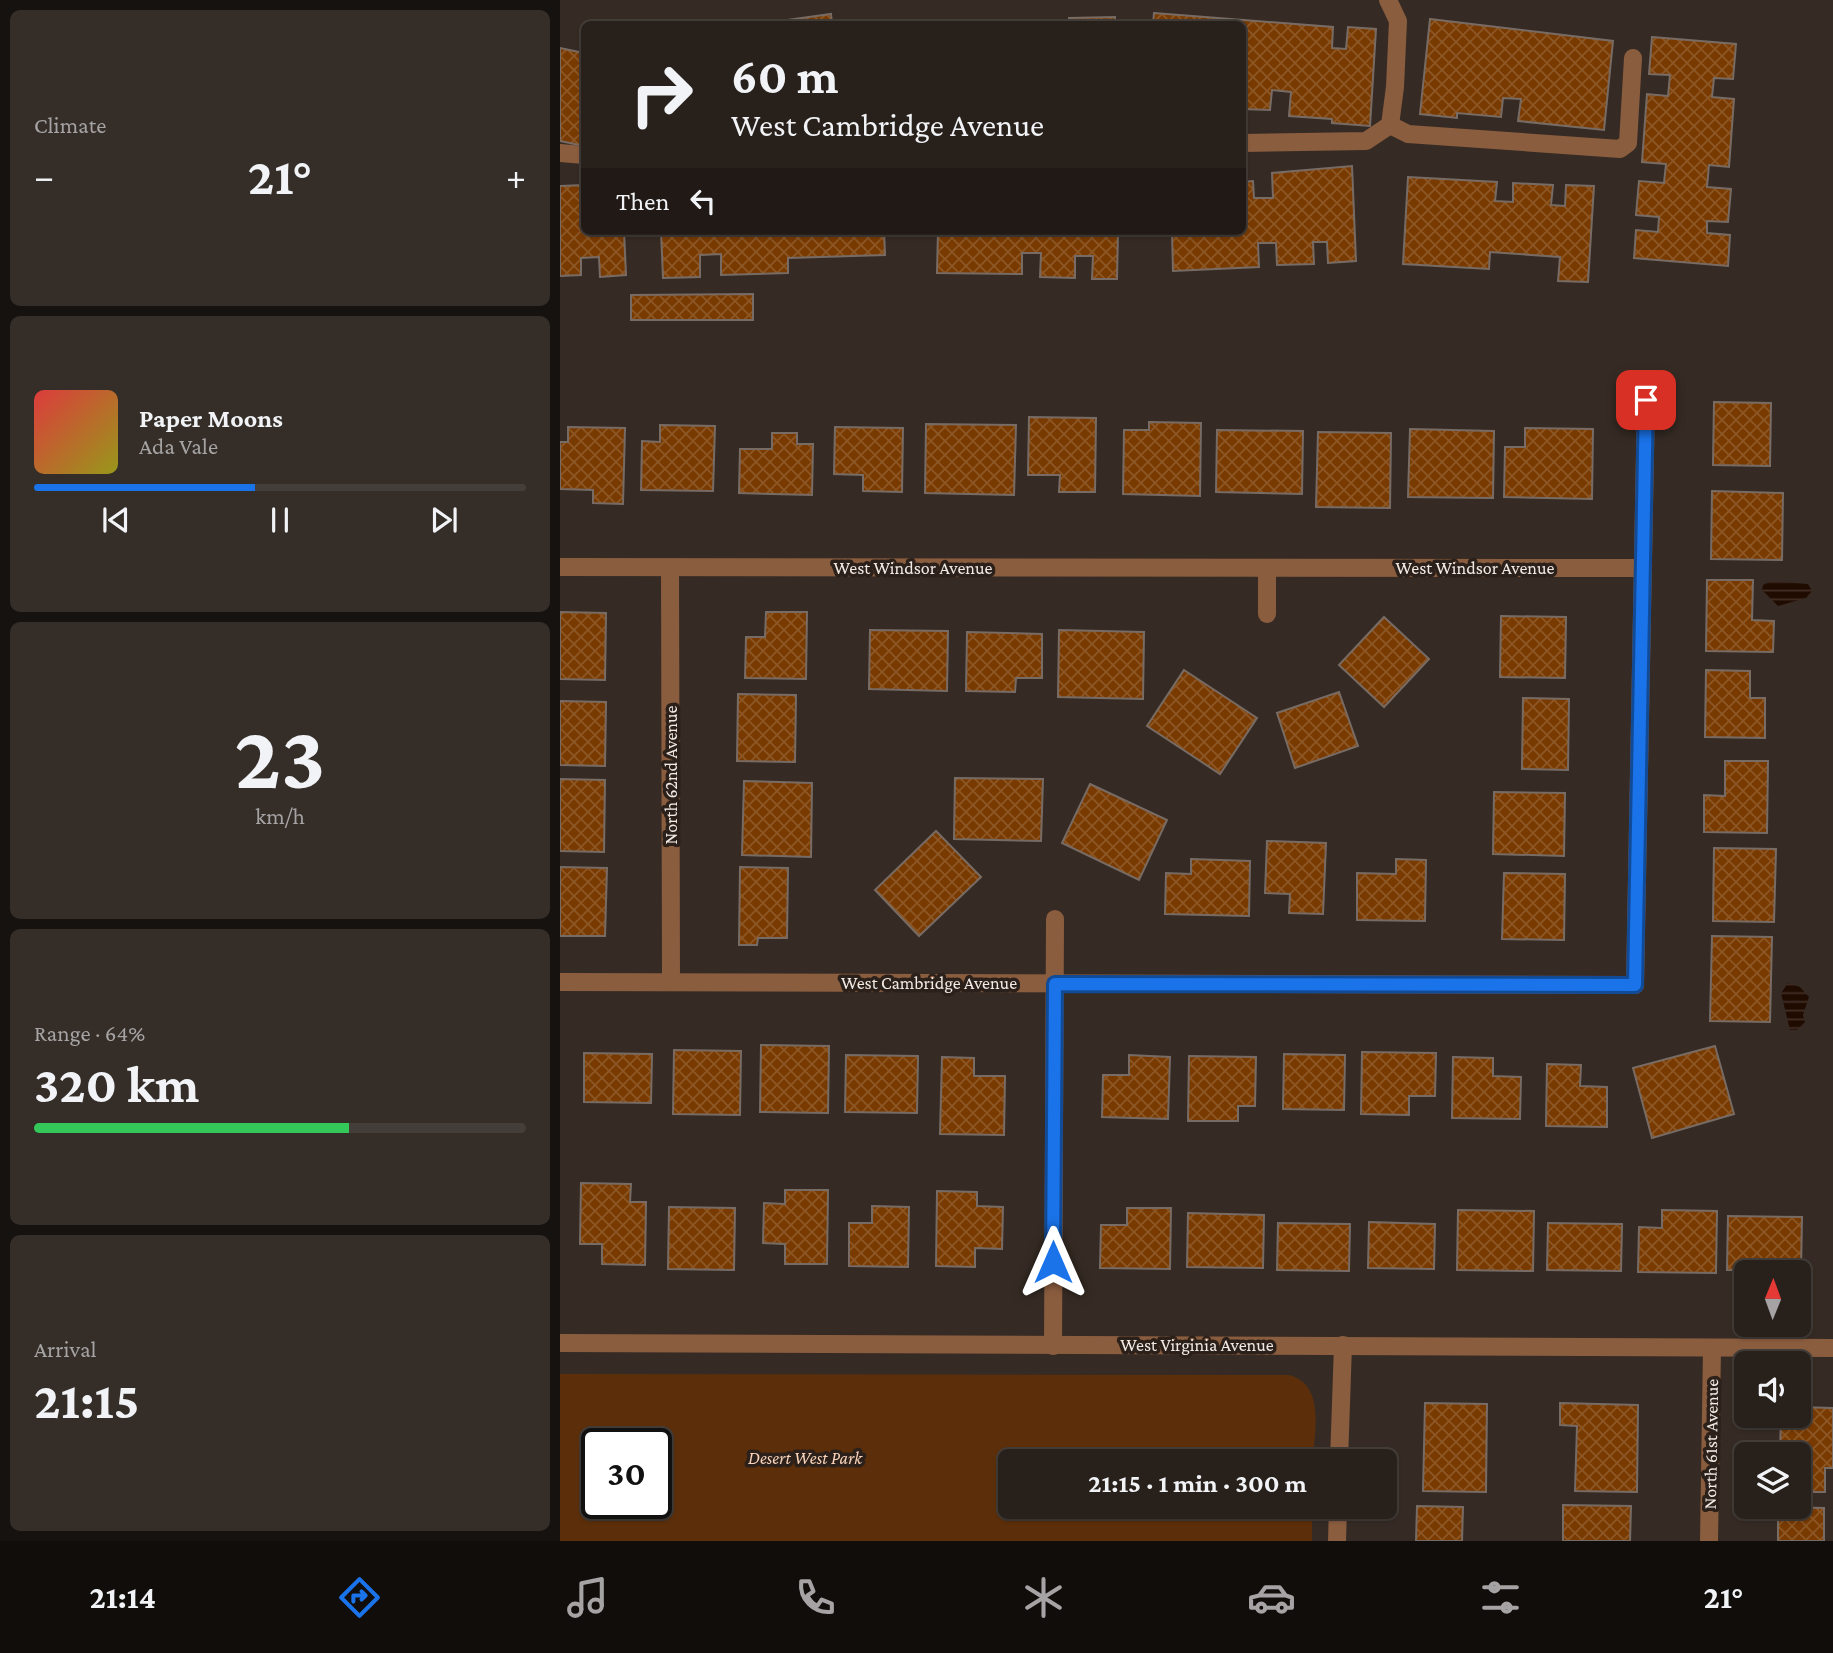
<!DOCTYPE html>
<html lang="en">
<head>
<meta charset="utf-8">
<style>
  body { margin:0; font-family:"Crimson Pro",serif; background:#342d28; color:#f1f3f6; height:100vh; display:flex; flex-direction:column; font-size:26px; white-space:nowrap }
  * { box-sizing:border-box; margin:0 }
  p { font-size:23px; color:#a5a3a3 }
  .icon { flex:none; width:38px; height:38px; fill:none; stroke:currentColor; stroke-width:2; stroke-linecap:round; stroke-linejoin:round }
  .map { position:relative; flex:1; overflow:hidden }
  .panel { display:flex; flex-direction:column; gap:10px; padding:10px; background:#16120f; width:560px }
  .panel>* { flex:none }
  .top-card { position:absolute; left:21px; top:21px; width:665px; height:214px; border-radius:10px; box-shadow:0 2px 5px #0004,0 0 0 2px #443e3a; background:#28201b; color:#f1f3f6; overflow:hidden }
  .needle { width:46px; rotate:1deg }
  .fabs { position:absolute; left:1174px; top:1260px; display:grid; gap:14px }
  .fabs a { display:grid; place-items:center; width:77px; height:77px; border-radius:10px; background:#28201b; box-shadow:0 2px 5px #0004,0 0 0 2px #443e3a; font-size:35px }
  .speed { position:absolute; left:21px; top:1428px; display:flex; gap:14px; font-size:35px; font-weight:700; text-align:center }
  .speed>* { display:grid; place-content:center; width:91px; height:91px; border-radius:50%; background:#28201b; box-shadow:0 2px 5px #0004,0 0 0 2px #443e3a; line-height:1 }
  .speed .limit { border:4px solid #111; border-radius:10px; background:#fff; color:#111 }
  .pin { position:absolute; display:grid; place-items:center; width:60px; height:60px; color:#fff; margin:-30px; border-radius:14px; box-shadow:0 4px 10px #0006 }
  .me { position:absolute; width:77px; margin:-38px; rotate:0deg; stroke-linejoin:round; filter:drop-shadow(0 0 5px #0008) }
  .turn { display:flex; align-items:center; gap:24px; height:147px; padding:0 35px; font-size:32px }
  .turn .icon { width:91px; height:91px; stroke-width:2.5 }
  .turn b { display:block; font-size:49px; line-height:60px }
  .then { display:flex; align-items:center; height:66px; padding:0 35px; background:#0003; gap:14px; font-size:26px }
  .big { font-size:52px; font-weight:700; line-height:1.1 }
  .panel .tile { flex:1; display:flex; flex-direction:column; justify-content:center; gap:10px; min-width:0; padding:0 24px; border-radius:10px; background:#342d28 }
  .panel .dial { align-items:center; gap:0 }
  .dial b { font-size:91px; line-height:1 }
  .song { display:flex; align-items:center; gap:21px }
  .cover { width:84px; height:84px; border-radius:10px; background:linear-gradient(135deg,hsl(0 70% 55%),hsl(60 70% 35%)) }
  .played { height:7px; border-radius:4px; background:linear-gradient(90deg,#1a73e8 45%,#443e3a 45%) }
  .keys { display:flex; justify-content:space-around; direction:ltr }
  .heat { display:flex; justify-content:space-between; align-items:center; font-size:38px; direction:ltr }
  .charge { height:10px; border-radius:5px; background:linear-gradient(90deg,#34c759 64%,#443e3a 0) }
  .trip { position:absolute; left:438px; top:1449px; width:399px; height:70px; border-radius:10px; background:#28201b; box-shadow:0 2px 5px #0004,0 0 0 2px #443e3a; font-weight:700; line-height:70px; text-align:center }
  .tabs { display:flex; height:112px; justify-content:space-around; align-items:center; background:#100d0b; color:#a5a3a3 }
  .tabs .icon { width:49px; height:49px }
  .tabs .on { color:#1a73e8 }
  .tabs b { font-size:32px; color:#f1f3f6 }
  main { display:flex; flex:1; min-height:0 }
  .map>svg:first-child { display:block }
  .park { fill:#5c2f0a; fill-rule:evenodd }
  .water { fill:url(#water-rules) }
  .building { fill:url(#building-cross-hatch); stroke:#786b63; stroke-width:2 }
  .lines { fill:none; stroke-linecap:round; stroke-linejoin:round }
  .service { stroke:#8b5d3f; stroke-width:18 }
  .minor { stroke:#8b5d3f; stroke-width:18 }
  .route-casing { stroke:#114b97; stroke-width:18 }
  .route { stroke:#1a73e8; stroke-width:12 }
  .labels { text-anchor:middle; dominant-baseline:central; stroke-width:7; stroke-linejoin:round; paint-order:stroke }
  .street-label { font-size:18px; fill:#f2eae5; stroke:#2c211a }
  .park-label { font-size:18px; font-style:italic; fill:#f8d2b9; stroke:#2c211a }
</style>
</head>
<body>
<main>
<section class="panel">
<div class="tile"><p>Climate</p>
<div class="heat"><a>−</a><b class="big">21°</b><a>+</a></div>
</div>
<div class="tile">
<div class="song"><i class="cover"></i><div><b>Paper Moons</b><p>Ada Vale</p></div></div>
<div class="played"></div>
<div class="keys"><svg class="icon" aria-label="previous" viewBox="0 0 24 24"><path d="M18 5L8 12l10 7zM5 5v14"/></svg><svg class="icon" aria-label="pause" viewBox="0 0 24 24"><path d="M8 5v14M16 5v14"/></svg><svg class="icon" aria-label="next" viewBox="0 0 24 24"><path d="M6 5l10 7-10 7zM19 5v14"/></svg></div>
</div>
<div class="tile dial"><b>23</b><p>km/h</p></div>
<div class="tile"><p>Range · 64%</p><b class="big">320 km</b><div class="charge"></div></div>
<div class="tile"><p>Arrival</p><b class="big">21:15</b></div>
</section>
<div class="map">
<svg width="1273" height="1541" viewBox="0 0 1273 1541">
  <defs>
    <pattern id="water-rules" width="6" height="5" patternUnits="userSpaceOnUse" patternTransform="scale(1.75)"><rect width="6" height="5" fill="#200b01"/><path d="M0 2.5h6" fill="none" stroke="#412f26"/></pattern>
    <pattern id="building-cross-hatch" width="8" height="8" patternUnits="userSpaceOnUse" patternTransform="scale(1.75)"><rect width="8" height="8" fill="#793a00"/><path d="M0 0l8 8M0 8l8-8" fill="none" stroke="#8c5725"/></pattern>
  </defs>
  <rect width="100%" height="100%" fill="#362b24"/>
  <!-- park -->
  <path class="park" d="M0,1374L729,1375C766,1385 754,1432 753,1461H450V1507H752V1541H0ZM37,1444H96V1503H37Z"/>
  <!-- water -->
  <g class="water">
    <polygon points="1211,581 1248,584 1252,591 1246,598 1218,606 1202,590 1203,585"/>
    <polygon points="1228,983 1240,987 1249,997 1243,1015 1245,1022 1237,1030 1230,1030 1221,993"/>
  </g>
  <!-- building -->
  <g class="building">
    <polygon points="594,13 773,27 772,48 786,49 788,27 816,29 810,126 772,123 772,119 729,116 731,92 712,90 710,110 682,109 682,24 593,24"/>
    <polygon points="271,14 272,24 198,24"/>
    <polygon points="555,17 555,24 431,24 509,22 509,18"/>
    <polygon points="870,19 1053,41 1044,130 958,121 961,99 943,98 941,117 897,113 897,118 860,114"/>
    <polygon points="1092,37 1176,44 1173,79 1154,78 1152,97 1174,99 1169,167 1149,165 1147,187 1171,189 1168,222 1147,221 1147,233 1170,235 1168,266 1074,258 1076,230 1098,232 1099,217 1076,215 1079,181 1104,183 1106,164 1082,162 1087,94 1108,96 1110,75 1089,74"/>
    <polygon points="0,48 24,53 24,146 0,141"/>
    <polygon points="792,166 796,261 768,263 767,242 753,242 754,264 717,265 716,243 698,243 699,267 613,271 612,231 682,231 682,182 693,181 694,198 713,198 712,173"/>
    <polygon points="848,177 937,182 935,201 953,202 953,183 993,185 991,205 1005,206 1006,185 1034,186 1028,282 998,281 1000,257 930,252 929,269 843,264"/>
    <polygon points="24,185 24,231 64,231 66,275 40,277 39,257 21,258 21,275 0,276 0,186"/>
    <polygon points="101,231 324,231 325,255 228,258 228,273 161,275 161,254 140,255 140,277 103,278"/>
    <polygon points="378,231 558,231 557,279 532,279 533,256 515,256 515,278 480,277 481,253 462,253 462,274 377,273"/>
    <polygon points="193,294 193,320 71,320 71,295"/>
    <polygon points="1154,402 1211,403 1210,466 1153,465"/>
    <polygon points="469,417 536,418 535,492 499,492 500,475 468,475"/>
    <polygon points="589,422 641,423 640,496 563,494 564,430 589,430"/>
    <polygon points="366,424 456,425 454,495 365,493"/>
    <polygon points="100,425 155,426 153,491 81,490 82,441 100,442"/>
    <polygon points="8,427 65,428 63,504 33,503 33,490 0,489 0,442 8,442"/>
    <polygon points="275,427 343,428 342,492 303,491 303,475 274,474"/>
    <polygon points="965,428 1033,429 1032,499 944,497 945,447 965,447"/>
    <polygon points="850,429 934,431 933,498 848,497"/>
    <polygon points="657,430 743,431 742,494 656,492"/>
    <polygon points="758,432 831,433 830,508 756,507"/>
    <polygon points="212,433 237,433 237,444 253,444 252,495 179,493 180,449 212,449"/>
    <polygon points="1152,491 1223,493 1222,560 1151,559"/>
    <polygon points="1147,580 1193,580 1192,620 1214,621 1213,652 1146,651"/>
    <polygon points="0,612 46,613 45,680 0,679"/>
    <polygon points="206,612 247,612 246,679 185,678 186,637 205,637"/>
    <polygon points="941,616 1006,617 1005,678 940,677"/>
    <polygon points="824,617 869,659 824,707 779,665"/>
    <polygon points="310,630 388,631 387,691 309,689"/>
    <polygon points="499,630 584,632 583,699 498,697"/>
    <polygon points="407,632 482,634 482,678 456,678 455,692 406,691"/>
    <polygon points="624,670 697,718 660,774 587,726"/>
    <polygon points="1146,670 1190,671 1190,698 1205,698 1205,738 1145,737"/>
    <polygon points="779,692 798,746 735,768 717,713"/>
    <polygon points="178,694 236,695 235,762 177,761"/>
    <polygon points="963,698 1009,699 1008,770 962,769"/>
    <polygon points="0,701 46,702 45,766 0,765"/>
    <polygon points="1165,761 1208,761 1207,833 1144,832 1144,795 1165,796"/>
    <polygon points="395,778 483,779 481,841 394,839"/>
    <polygon points="0,779 45,780 44,852 0,851"/>
    <polygon points="184,781 252,783 251,857 182,855"/>
    <polygon points="530,784 607,820 579,880 502,843"/>
    <polygon points="934,792 1005,793 1004,856 933,854"/>
    <polygon points="376,831 421,877 359,936 315,890"/>
    <polygon points="707,841 766,843 763,914 729,913 730,894 705,893"/>
    <polygon points="1154,848 1216,849 1214,922 1153,921"/>
    <polygon points="631,859 690,861 689,916 605,914 606,873 631,874"/>
    <polygon points="836,859 866,860 865,921 797,920 797,873 836,874"/>
    <polygon points="0,867 47,868 45,936 0,936"/>
    <polygon points="180,867 228,868 227,938 198,938 197,945 179,945"/>
    <polygon points="944,873 1005,874 1004,940 942,939"/>
    <polygon points="1152,936 1212,937 1210,1022 1150,1021"/>
    <polygon points="201,1045 269,1046 268,1113 200,1112"/>
    <polygon points="1155,1046 1174,1114 1092,1138 1073,1068"/>
    <polygon points="114,1050 181,1051 180,1115 113,1114"/>
    <polygon points="802,1052 876,1053 875,1096 849,1096 849,1115 801,1114"/>
    <polygon points="24,1053 92,1054 91,1103 24,1102"/>
    <polygon points="724,1054 785,1055 784,1110 723,1109"/>
    <polygon points="286,1055 358,1056 357,1113 285,1112"/>
    <polygon points="569,1055 610,1057 608,1119 542,1117 543,1075 569,1075"/>
    <polygon points="629,1056 696,1057 695,1106 678,1106 678,1121 628,1121"/>
    <polygon points="382,1057 414,1058 414,1076 445,1076 444,1135 380,1134"/>
    <polygon points="893,1057 933,1058 933,1076 961,1077 960,1119 892,1118"/>
    <polygon points="987,1064 1021,1065 1020,1086 1047,1087 1047,1127 986,1126"/>
    <polygon points="21,1183 71,1184 70,1202 86,1202 85,1265 42,1264 42,1244 20,1244"/>
    <polygon points="225,1190 268,1190 267,1264 225,1264 225,1244 203,1243 204,1203 225,1204"/>
    <polygon points="377,1191 417,1192 417,1206 443,1207 442,1249 415,1248 415,1267 376,1266"/>
    <polygon points="312,1206 349,1207 348,1267 289,1266 289,1223 312,1223"/>
    <polygon points="109,1207 175,1208 174,1270 108,1269"/>
    <polygon points="567,1208 611,1208 610,1269 540,1268 541,1225 567,1225"/>
    <polygon points="898,1210 974,1211 973,1271 897,1270"/>
    <polygon points="1102,1210 1157,1211 1156,1273 1078,1272 1079,1227 1102,1228"/>
    <polygon points="628,1213 704,1215 703,1268 627,1267"/>
    <polygon points="1168,1216 1242,1217 1241,1271 1167,1270"/>
    <polygon points="809,1222 875,1224 874,1269 808,1268"/>
    <polygon points="718,1223 790,1224 789,1271 717,1270"/>
    <polygon points="988,1223 1062,1224 1061,1271 987,1270"/>
    <polygon points="865,1403 927,1404 926,1492 863,1491"/>
    <polygon points="1000,1403 1078,1405 1077,1492 1015,1491 1017,1426 1000,1425"/>
    <polygon points="1239,1407 1273,1408 1273,1468 1265,1468 1265,1492 1239,1492 1239,1454 1220,1454 1221,1416 1239,1416"/>
    <polygon points="1003,1505 1071,1506 1070,1541 1003,1541"/>
    <polygon points="857,1506 903,1507 902,1541 856,1541"/>
    <polygon points="1218,1507 1264,1508 1264,1541 1218,1541"/>
  </g>
  <g class="lines">
    <!-- service -->
    <g class="service">
      <polyline points="830,125 848,134 1060,149 1068,143 1073,58"/>
      <polyline points="682,143 806,141 830,125 835,87 838,21 828,0"/>
      <polyline points="0,153 24,155"/>
    </g>
    <!-- minor -->
    <g class="minor">
      <polyline points="0,567 1080,568"/>
      <polyline points="110,568 111,981"/>
      <polyline points="707,568 707,614"/>
      <polyline points="0,982 1075,985 1086,400"/>
      <polyline points="0,1343 1273,1348"/>
      <polyline points="493,1346 495,919"/>
      <polyline points="779,1461 783,1345"/>
      <polyline points="777,1541 778,1507"/>
      <polyline points="1149,1541 1152,1348"/>
    </g>
  </g>
  <g class="lines">
    <defs>
      <polyline id="route" points="493,1262 495,984 1075,985 1086,400"/>
    </defs>
    <!-- route casing -->
    <use href="#route" class="route-casing"/>
    <!-- route -->
    <use href="#route" class="route"/>
  </g>
  <g class="labels">
    <!-- street labels -->
    <g class="street-label">
      <text x="353" y="568">West Windsor Avenue</text>
      <text x="915" y="568">West Windsor Avenue</text>
      <text transform="translate(111 775) rotate(-90)">North 62nd Avenue</text>
      <text x="369" y="983">West Cambridge Avenue</text>
      <text x="637" y="1345">West Virginia Avenue</text>
      <text transform="translate(1151 1444) rotate(-89)">North 61st Avenue</text>
    </g>
    <!-- park labels -->
    <g class="park-label">
      <text x="245" y="1458">Desert West Park</text>
    </g>
  </g>
</svg>
<div class="fabs">
<a><svg class="needle" viewBox="-14 -14 28 28"><path d="M0-13l5 13h-10z" fill="#e53935"/><path d="M0 13l5-13h-10z" fill="#a5a3a3"/></svg></a>
<a><svg class="icon" aria-label="sound" viewBox="0 0 24 24"><path d="M4 9h4l5-4v14l-5-4H4zM17 9q2 3 0 6"/></svg></a>
<a><svg class="icon" aria-label="layers" viewBox="0 0 24 24"><path d="M12 4l9 5-9 5-9-5zM3 14l9 5 9-5"/></svg></a>
</div>
<div class="speed"><div class="limit">30</div></div>
<div class="pin" style="left:1086px;top:400px;background:#d93025"><svg class="icon" aria-label="arrive" viewBox="0 0 24 24"><path d="M6 21V4h12l-3 4 3 4H6"/></svg></div>
<svg class="me" style="left:493px;top:1262px" viewBox="-20 -20 40 40"><path d="M0-17L14 15 0 8-14 15z" fill="#1a73e8" stroke="#fff" stroke-width="4"/></svg>
<div class="trip">21:15 · 1 min · 300 m</div>
<div class="top-card">
<div class="turn"><svg class="icon" aria-label="right" viewBox="0 0 24 24"><path d="M7 20v-9h11M14 6l5 5-5 5"/></svg><div><b>60 m</b>West Cambridge Avenue</div></div>
<div class="then">Then<svg class="icon" aria-label="left" viewBox="0 0 24 24"><path d="M17 20v-9H6M10 6l-5 5 5 5"/></svg></div>
</div>
</div>
</main>
<nav class="tabs">
<b>21:14</b>
<svg class="icon on" aria-label="directions" viewBox="0 0 24 24"><path d="M12 3l9 9-9 9-9-9zM9 14v-3h6M13 9l2 2-2 2"/></svg>
<svg class="icon" aria-label="music" viewBox="0 0 24 24"><path d="M9 18V5l10-2v13"/><circle cx="6" cy="18" r="3"/><circle cx="16" cy="16" r="3"/></svg>
<svg class="icon" aria-label="phone" viewBox="0 0 24 24"><path d="M5 4h4l2 5-3 2q2 4 5 5l2-3 5 2v4C11 20 4 13 5 4z"/></svg>
<svg class="icon" aria-label="climate" viewBox="0 0 24 24"><path d="M12 3v18M4 7l16 10M4 17L20 7"/></svg>
<svg class="icon" aria-label="car" viewBox="0 0 24 24"><path d="M5 17H2v-5l4-1 3-4h7l3 4 3 1v5h-3M9 17h6M6 11h13"/><circle cx="7" cy="17" r="2"/><circle cx="17" cy="17" r="2"/></svg>
<svg class="icon" aria-label="filters" viewBox="0 0 24 24"><path d="M4 7h16M4 17h16"/><circle cx="9" cy="7" r="2"/><circle cx="15" cy="17" r="2"/></svg>
<b>21°</b>
</nav>
</body>
</html>
